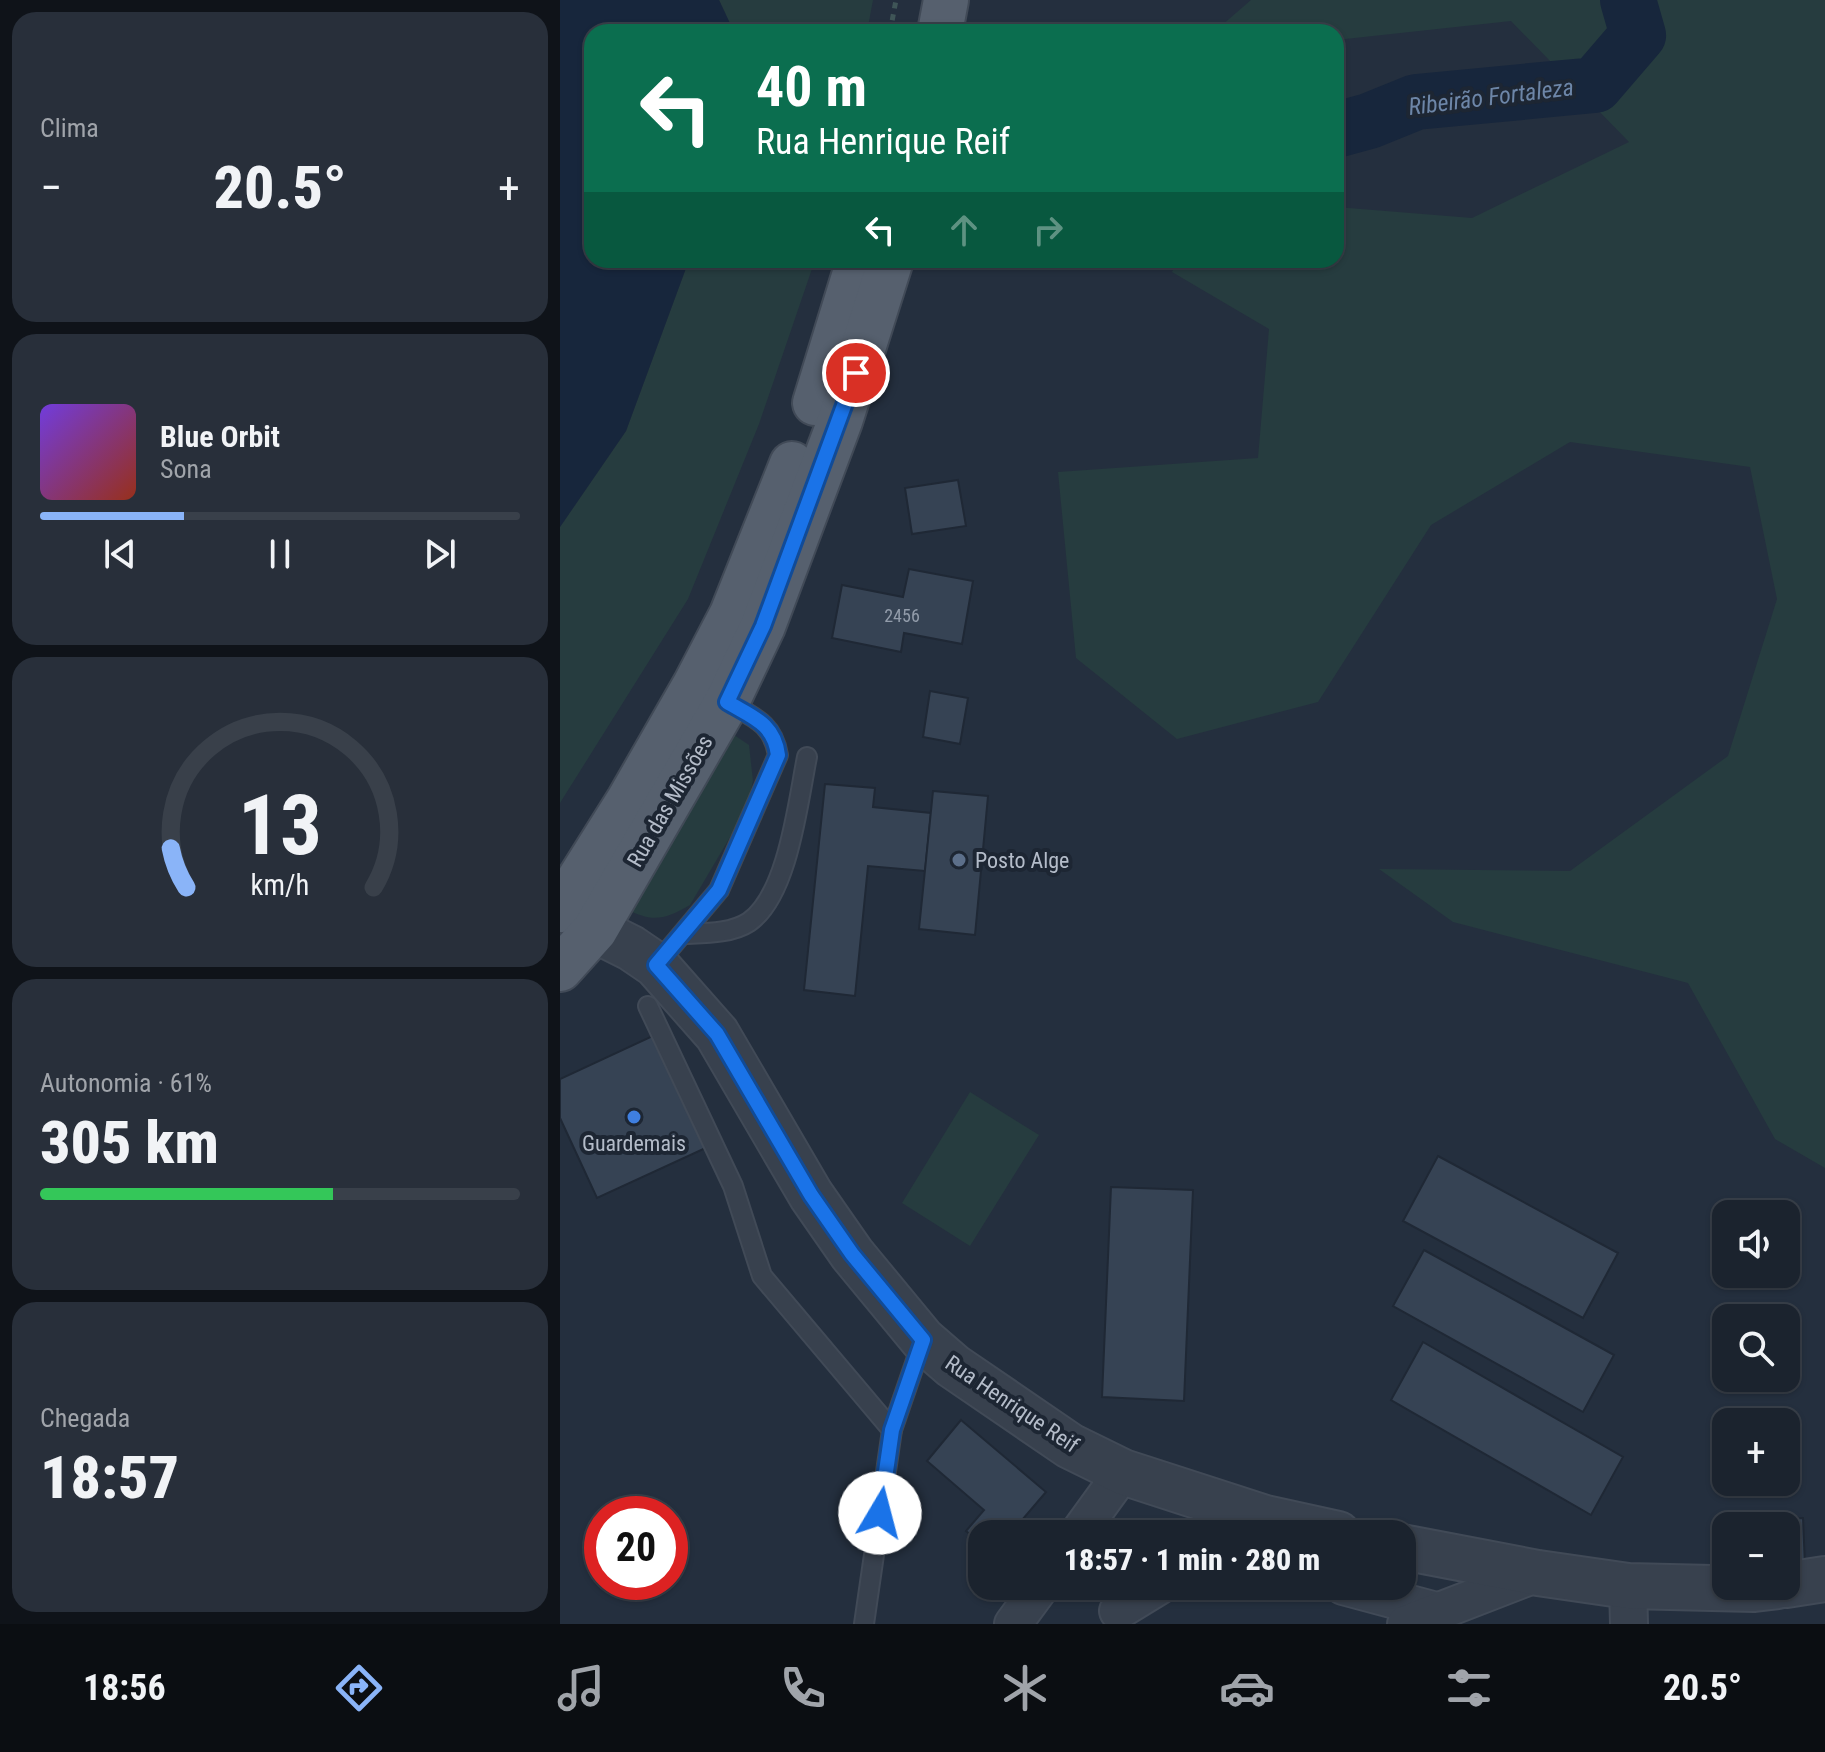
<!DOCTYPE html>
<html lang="pt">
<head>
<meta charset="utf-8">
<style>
  body { margin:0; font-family:"Roboto Condensed",sans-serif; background:#282f3a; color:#f1f3f6; height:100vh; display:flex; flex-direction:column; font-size:30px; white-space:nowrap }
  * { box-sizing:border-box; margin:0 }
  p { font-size:26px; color:#a0a4aa }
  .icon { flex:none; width:44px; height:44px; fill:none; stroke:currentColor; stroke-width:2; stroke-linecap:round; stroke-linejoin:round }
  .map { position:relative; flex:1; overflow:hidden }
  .side { display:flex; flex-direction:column; gap:12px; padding:12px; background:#0f1319; width:560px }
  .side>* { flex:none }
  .guide { position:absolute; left:24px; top:24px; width:760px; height:244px; border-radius:24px; box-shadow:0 2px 6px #0004,0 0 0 2px #39404a; background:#0b6e4f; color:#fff; overflow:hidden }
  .controls { position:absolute; left:1152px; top:1200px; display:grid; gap:16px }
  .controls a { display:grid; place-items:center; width:88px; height:88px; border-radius:16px; background:#1b232e; box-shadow:0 2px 6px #0004,0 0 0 2px #39404a; font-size:40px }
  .speed { position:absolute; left:24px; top:1496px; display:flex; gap:16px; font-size:40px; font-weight:700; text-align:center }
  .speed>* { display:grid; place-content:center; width:104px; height:104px; border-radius:50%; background:#1b232e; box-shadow:0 2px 6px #0004,0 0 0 2px #39404a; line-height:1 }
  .speed .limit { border:12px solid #d22; background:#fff; color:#111 }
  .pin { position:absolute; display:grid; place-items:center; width:68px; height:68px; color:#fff; margin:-34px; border:4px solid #fff; border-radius:50%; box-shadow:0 2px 8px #0007 }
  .me { position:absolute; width:88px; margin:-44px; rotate:8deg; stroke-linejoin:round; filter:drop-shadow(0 0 6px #0008) }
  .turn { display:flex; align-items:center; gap:28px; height:168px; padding:0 40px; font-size:36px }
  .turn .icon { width:104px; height:104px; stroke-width:2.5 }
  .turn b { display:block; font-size:56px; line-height:68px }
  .lanes { display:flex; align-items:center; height:76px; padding:0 40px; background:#0003; justify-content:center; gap:40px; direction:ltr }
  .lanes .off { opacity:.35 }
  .big { font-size:60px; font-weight:800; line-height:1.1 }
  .side .card { flex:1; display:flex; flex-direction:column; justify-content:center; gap:12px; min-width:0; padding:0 28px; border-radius:24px; background:#282f3a }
  .side .dial { align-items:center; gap:0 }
  .dial svg { height:208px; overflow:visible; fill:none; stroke:#39404a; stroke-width:7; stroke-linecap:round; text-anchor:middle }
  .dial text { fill:#f1f3f6; stroke:none }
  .song { display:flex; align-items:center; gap:24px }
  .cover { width:96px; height:96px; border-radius:12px; background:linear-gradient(135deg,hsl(260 70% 55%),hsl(10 70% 35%)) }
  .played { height:8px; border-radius:4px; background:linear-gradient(90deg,#8ab4f8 30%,#39404a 30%) }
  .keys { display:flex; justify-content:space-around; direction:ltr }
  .heat { display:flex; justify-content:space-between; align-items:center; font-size:44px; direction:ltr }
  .charge { height:12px; border-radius:6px; background:linear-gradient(90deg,#34c759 61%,#39404a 0) }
  .trip { position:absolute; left:408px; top:1520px; width:448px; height:80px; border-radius:24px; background:#1b232e; box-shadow:0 2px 6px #0004,0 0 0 2px #39404a; font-weight:800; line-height:80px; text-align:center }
  .menu { display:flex; height:128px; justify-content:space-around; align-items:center; background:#0b0e12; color:#a0a4aa }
  .menu .icon { width:56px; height:56px }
  .menu .active { color:#8ab4f8 }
  .menu b { font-size:36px; color:#f1f3f6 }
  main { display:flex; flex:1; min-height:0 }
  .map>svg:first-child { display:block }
  .green { fill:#263c3f }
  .water { fill:#17263c }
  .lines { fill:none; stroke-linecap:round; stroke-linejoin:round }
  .river { stroke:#17263c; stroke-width:56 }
  .building { fill:#364354; stroke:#1f2835; stroke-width:2 }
  .service-casing { stroke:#414a57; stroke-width:22 }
  .minor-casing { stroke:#414a57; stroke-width:40 }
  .tertiary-casing { stroke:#414a57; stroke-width:48 }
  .primary-casing { stroke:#414a57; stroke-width:48 }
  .path { stroke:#3f5557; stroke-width:5; stroke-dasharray:6 6; stroke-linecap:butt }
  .service { stroke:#38414e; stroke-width:18 }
  .minor { stroke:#38414e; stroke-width:36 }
  .tertiary { stroke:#38414e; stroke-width:44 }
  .primary { stroke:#56606e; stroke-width:44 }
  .route-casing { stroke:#114b97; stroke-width:20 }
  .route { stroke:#1a73e8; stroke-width:14 }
  .service-dot { fill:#5c6f8a; stroke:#1d2633; stroke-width:3 }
  .shop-dot { fill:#3f7fe0; stroke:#1d2633; stroke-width:3 }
  .labels { text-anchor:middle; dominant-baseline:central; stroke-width:8; stroke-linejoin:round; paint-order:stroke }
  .number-label { font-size:18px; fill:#929caa }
  .street-label { font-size:22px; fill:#b4bcc9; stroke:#1d2633 }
  .poi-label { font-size:22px; fill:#b4bcc9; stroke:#1d2633; text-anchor:start }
  .water-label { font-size:24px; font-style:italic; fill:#6d86a8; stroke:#1d2633 }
</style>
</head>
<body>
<main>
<section class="side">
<div class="card"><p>Clima</p>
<div class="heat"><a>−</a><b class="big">20.5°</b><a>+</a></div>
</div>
<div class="card">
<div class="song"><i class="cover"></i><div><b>Blue Orbit</b><p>Sona</p></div></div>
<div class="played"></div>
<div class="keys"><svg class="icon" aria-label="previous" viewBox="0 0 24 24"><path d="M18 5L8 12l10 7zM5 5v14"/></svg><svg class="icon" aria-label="pause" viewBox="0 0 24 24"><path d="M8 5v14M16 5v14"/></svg><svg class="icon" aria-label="next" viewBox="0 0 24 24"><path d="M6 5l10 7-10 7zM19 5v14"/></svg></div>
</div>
<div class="card dial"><svg viewBox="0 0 100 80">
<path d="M14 69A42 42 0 1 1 86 69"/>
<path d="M14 69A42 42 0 0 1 8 54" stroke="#8ab4f8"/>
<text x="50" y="56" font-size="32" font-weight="700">13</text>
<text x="50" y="72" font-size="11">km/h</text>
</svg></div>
<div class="card"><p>Autonomia · 61%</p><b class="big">305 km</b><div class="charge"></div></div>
<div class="card"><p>Chegada</p><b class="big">18:57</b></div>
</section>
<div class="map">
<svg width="1265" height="1624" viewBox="0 0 1265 1624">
  <rect width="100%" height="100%" fill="#242f3e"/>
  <!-- green -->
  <g class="green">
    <polygon points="159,0 313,0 307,32 174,32"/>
    <polygon points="691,0 1265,0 1265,1168 1215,1139 1128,983 893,922 819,869 1010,871 1168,756 1217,599 1190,467 1010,442 871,525 758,702 617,739 516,658 498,472 698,458 709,329 612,272 618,260 776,260 776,207 912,218 1069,142 951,21 776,40 776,32 654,32"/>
    <polygon points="129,260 255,260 199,424 128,599 0,803 0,527 66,431"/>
    <path d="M166,735H174L189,745L193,781L186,810L130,905C103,921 91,922 64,908Z"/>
    <polygon points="410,1092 479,1135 410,1246 342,1203"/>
  </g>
  <!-- water -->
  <polygon class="water" points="0,0 159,0 174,32 32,32 32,260 129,260 66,431 0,527"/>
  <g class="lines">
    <!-- river -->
    <polyline class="river" points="776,130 809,121 856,102 1035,85 1078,35 1068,0"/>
  </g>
  <!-- building -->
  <g class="building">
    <polygon points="398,480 406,526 352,534 345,488"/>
    <polygon points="349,569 413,581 402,644 344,633 341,652 272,638 282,585 343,597"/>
    <polygon points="370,691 408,698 400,744 363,737"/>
    <polygon points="265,784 315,788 313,807 371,813 365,871 308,866 295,996 244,990"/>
    <polygon points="373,791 428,796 415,935 359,929"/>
    <polygon points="99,1033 150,1146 37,1198 0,1118 0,1079"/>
    <polygon points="878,1156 1058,1253 1023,1318 843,1221"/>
    <polygon points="551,1187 633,1190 624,1401 542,1397"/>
    <polygon points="864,1250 1054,1355 1023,1412 833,1306"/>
    <polygon points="863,1342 1063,1457 1031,1515 831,1400"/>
    <polygon points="401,1420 486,1492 450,1534 422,1534 422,1544 406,1531 424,1510 367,1461"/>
    <polygon points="1243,1518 1245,1566 1226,1566 1226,1526 1206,1526 1206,1520"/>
  </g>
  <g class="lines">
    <defs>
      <g id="service">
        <path d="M123,934C143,933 171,934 189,922C228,895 238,802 247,757"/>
        <path d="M96,965L159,890L218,755C213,723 193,717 167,702"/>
        <polyline points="88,1006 173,1186 202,1276 332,1430"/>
        <polyline points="304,1624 332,1430 363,1340"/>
      </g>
      <g id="minor">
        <polyline points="518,1534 563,1472"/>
        <polyline points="783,1586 880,1612"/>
        <polyline points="1068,1586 1069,1624"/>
        <polyline points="558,1611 599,1586"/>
        <polyline points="453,1624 481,1586"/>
        <polyline points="846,1624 978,1573"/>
      </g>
      <g id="tertiary">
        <polyline points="35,930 71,948 96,965 157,1034 251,1195 292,1254 363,1340 393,1366 510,1446 563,1472 705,1518 778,1534"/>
        <polyline points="842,1547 978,1573 1068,1586 1194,1589 1218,1586"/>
        <polyline points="1226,1585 1265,1579"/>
      </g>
      <g id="primary">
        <polyline points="380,32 386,0"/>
        <polyline points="255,403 299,260"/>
        <polyline points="0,910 69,800 135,685 172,614 232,464"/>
        <polyline points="0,969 35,930 167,702 203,626 280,421 331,260"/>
      </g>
    </defs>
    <!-- service casing -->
    <use href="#service" class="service-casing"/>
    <!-- minor casing -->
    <use href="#minor" class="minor-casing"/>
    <!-- tertiary casing -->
    <use href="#tertiary" class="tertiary-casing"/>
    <!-- primary casing -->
    <use href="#primary" class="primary-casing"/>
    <!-- path -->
    <polyline class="path" points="330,32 336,0"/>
    <!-- service -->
    <use href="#service" class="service"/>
    <!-- minor -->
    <use href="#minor" class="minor"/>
    <!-- tertiary -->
    <use href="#tertiary" class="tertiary"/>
    <!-- primary -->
    <use href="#primary" class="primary"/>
  </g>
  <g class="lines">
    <defs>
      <path id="route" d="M296,373L203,626L167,702C192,717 214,723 218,755L159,890L96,965L157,1034L251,1195L292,1254L363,1340L332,1430L320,1513"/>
    </defs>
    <!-- route casing -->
    <use href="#route" class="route-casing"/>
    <!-- route -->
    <use href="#route" class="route"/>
  </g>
  <!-- markers -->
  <circle class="service-dot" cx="399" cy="860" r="8"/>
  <circle class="shop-dot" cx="74" cy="1117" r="8"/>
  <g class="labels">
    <!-- number labels -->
    <g class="number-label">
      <text x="342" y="615">2456</text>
    </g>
    <!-- street labels -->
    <g class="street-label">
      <text transform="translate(110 801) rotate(-60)">Rua das Missões</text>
      <text transform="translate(452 1404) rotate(34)">Rua Henrique Reif</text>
    </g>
    <!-- poi labels -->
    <g class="poi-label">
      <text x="415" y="860">Posto Alge</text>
      <text x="74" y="1143" text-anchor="middle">Guardemais</text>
    </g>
    <!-- water labels -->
    <g class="water-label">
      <text transform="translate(931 97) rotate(-7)">Ribeirão Fortaleza</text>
    </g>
  </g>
</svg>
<div class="controls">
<a><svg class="icon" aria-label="sound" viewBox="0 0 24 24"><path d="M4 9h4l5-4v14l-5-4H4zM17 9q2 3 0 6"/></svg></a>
<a><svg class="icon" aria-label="search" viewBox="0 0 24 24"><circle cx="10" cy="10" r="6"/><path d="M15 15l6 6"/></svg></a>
<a>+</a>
<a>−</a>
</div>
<div class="speed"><div class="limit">20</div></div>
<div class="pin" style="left:296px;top:373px;background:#d93025"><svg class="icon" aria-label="arrive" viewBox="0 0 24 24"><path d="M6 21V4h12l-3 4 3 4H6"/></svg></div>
<svg class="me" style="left:320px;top:1513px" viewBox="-20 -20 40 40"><circle r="19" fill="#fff"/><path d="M0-13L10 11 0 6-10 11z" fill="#1a73e8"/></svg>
<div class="trip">18:57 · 1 min · 280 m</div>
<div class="guide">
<div class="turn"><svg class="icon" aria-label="left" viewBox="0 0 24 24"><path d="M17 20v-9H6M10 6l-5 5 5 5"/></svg><div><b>40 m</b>Rua Henrique Reif</div></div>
<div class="lanes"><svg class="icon" aria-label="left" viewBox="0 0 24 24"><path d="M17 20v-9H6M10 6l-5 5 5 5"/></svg><svg class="icon off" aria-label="ahead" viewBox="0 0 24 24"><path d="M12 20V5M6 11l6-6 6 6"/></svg><svg class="icon off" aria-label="right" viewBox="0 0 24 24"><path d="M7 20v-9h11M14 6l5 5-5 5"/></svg></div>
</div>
</div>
</main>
<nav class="menu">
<b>18:56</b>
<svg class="icon active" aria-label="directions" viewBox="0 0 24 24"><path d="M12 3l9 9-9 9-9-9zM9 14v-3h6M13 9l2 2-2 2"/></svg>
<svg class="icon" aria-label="music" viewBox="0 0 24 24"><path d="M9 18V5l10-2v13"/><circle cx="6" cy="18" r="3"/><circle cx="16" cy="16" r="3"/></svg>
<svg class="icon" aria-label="phone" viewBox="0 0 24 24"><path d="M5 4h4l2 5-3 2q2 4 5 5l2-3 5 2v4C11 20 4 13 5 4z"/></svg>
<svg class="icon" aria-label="climate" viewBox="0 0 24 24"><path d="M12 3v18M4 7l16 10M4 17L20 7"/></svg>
<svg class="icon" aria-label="car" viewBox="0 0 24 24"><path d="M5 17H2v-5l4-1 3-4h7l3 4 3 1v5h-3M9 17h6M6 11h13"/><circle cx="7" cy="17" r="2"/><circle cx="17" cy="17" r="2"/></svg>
<svg class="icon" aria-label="filters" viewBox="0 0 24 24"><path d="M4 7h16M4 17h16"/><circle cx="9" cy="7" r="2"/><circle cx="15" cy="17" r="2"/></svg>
<b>20.5°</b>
</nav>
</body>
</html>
